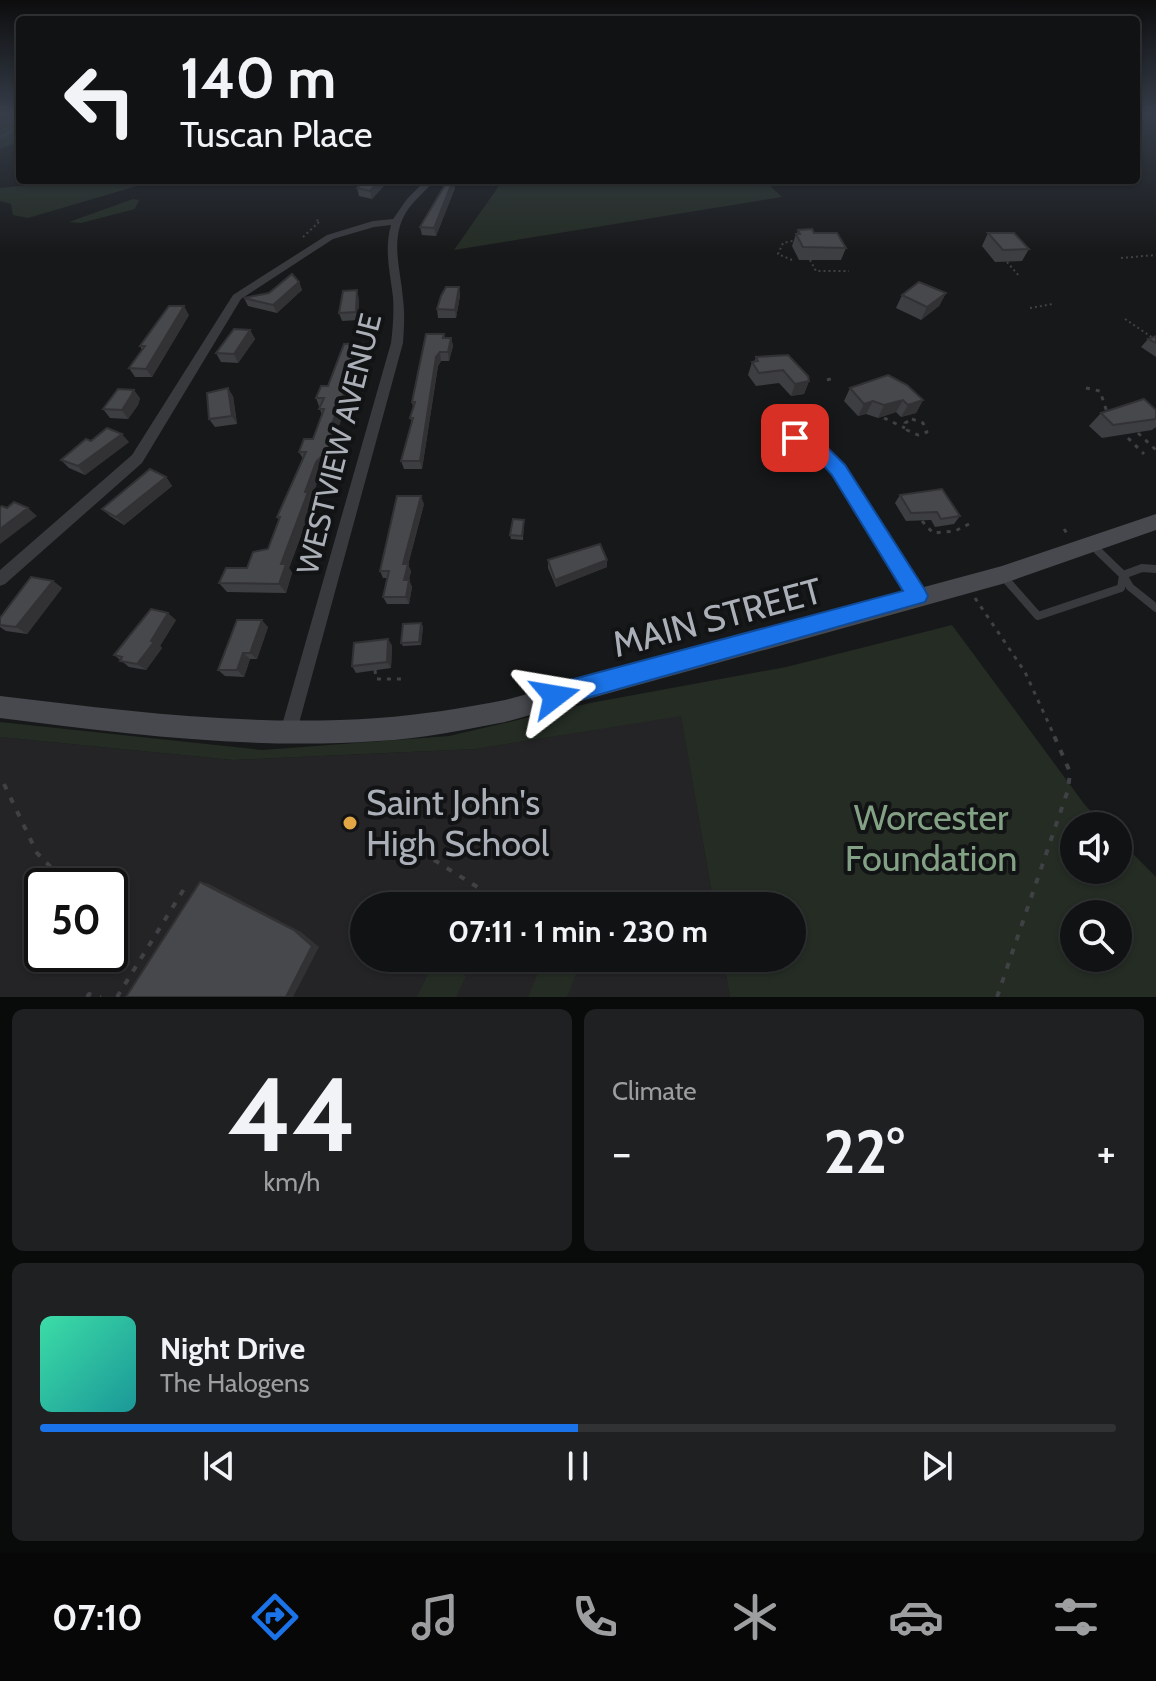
<!DOCTYPE html>
<html lang="en">
<head>
<meta charset="utf-8">
<style>
  body { margin:0; font-family:Cabin,sans-serif; background:#1e2021; color:#f1f3f6; height:100vh; display:flex; flex-direction:column; font-size:30px; white-space:nowrap }
  * { box-sizing:border-box; margin:0 }
  p { font-size:26px; color:#9c9ea0 }
  .icon { flex:none; width:44px; height:44px; fill:none; stroke:currentColor; stroke-width:2; stroke-linecap:round; stroke-linejoin:round }
  .map { position:relative; height:997px; overflow:hidden }
  .panel { display:flex; flex-direction:column; gap:12px; padding:12px; background:#090a0a; flex:1 }
  .panel>* { flex:none }
  .banner { position:absolute; left:16px; top:16px; width:1124px; height:168px; border-radius:8px; box-shadow:0 2px 6px #0004,0 0 0 2px #303233; background:#111213; color:#f1f3f6; overflow:hidden }
  .buttons { position:absolute; left:1060px; top:812px; display:grid; gap:16px }
  .buttons a { display:grid; place-items:center; width:72px; height:72px; border-radius:50%; background:#111213; box-shadow:0 2px 6px #0004,0 0 0 2px #303233; font-size:40px }
  .speed { position:absolute; left:24px; top:868px; display:flex; gap:16px; font-size:40px; font-weight:700; text-align:center }
  .speed>* { display:grid; place-content:center; width:104px; height:104px; border-radius:50%; background:#111213; box-shadow:0 2px 6px #0004,0 0 0 2px #303233; line-height:1 }
  .speed .limit { border:4px solid #111; border-radius:12px; background:#fff; color:#111 }
  .pin { position:absolute; display:grid; place-items:center; width:68px; height:68px; color:#fff; margin:-34px; border-radius:16px; box-shadow:0 4px 12px #0006 }
  .me { position:absolute; width:88px; margin:-44px; rotate:76deg; stroke-linejoin:round; filter:drop-shadow(0 0 6px #0008) }
  .turn { display:flex; align-items:center; gap:28px; height:168px; padding:0 32px; font-size:36px }
  .turn .icon { width:104px; height:104px; stroke-width:2.5 }
  .turn b { display:block; font-size:56px; line-height:68px }
  .big { font-size:60px; font-weight:700; line-height:1.1 }
  .panel .widget { flex:1; display:flex; flex-direction:column; justify-content:center; gap:12px; min-width:0; padding:0 28px; border-radius:12px; background:#1e2021 }
  .panel .dial { align-items:center; gap:0 }
  .dial b { font-size:104px; line-height:1 }
  .song { display:flex; align-items:center; gap:24px }
  .cover { width:96px; height:96px; border-radius:12px; background:linear-gradient(135deg,hsl(160 70% 55%),hsl(180 70% 35%)) }
  .played { height:8px; border-radius:4px; background:linear-gradient(90deg,#1a73e8 50%,#303233 50%) }
  .keys { display:flex; justify-content:space-around; direction:ltr }
  .heat { display:flex; justify-content:space-between; align-items:center; font-size:44px; direction:ltr }
  .panel .tiles { flex:1; display:grid; gap:12px; grid-template-columns:1fr 1fr }
  .widget:last-child { grid-column:span 2 }
  .trip { position:absolute; left:350px; top:892px; width:456px; height:80px; border-radius:40px; background:#111213; box-shadow:0 2px 6px #0004,0 0 0 2px #303233; font-weight:700; line-height:80px; text-align:center }
  .dock { display:flex; height:128px; justify-content:space-around; align-items:center; background:#070708; color:#9c9ea0 }
  .dock .icon { width:56px; height:56px }
  .dock .on { color:#1a73e8 }
  .dock b { font-size:36px; color:#f1f3f6 }
  .map>svg:first-child { display:block }
  .built { fill:#242426; fill-rule:evenodd }
  .green { fill:#242c24; fill-rule:evenodd }
  .lines { fill:none; stroke-linecap:round; stroke-linejoin:round }
  .stream { stroke:#313b41; stroke-width:3 }
  .path-far2 { stroke:#3f4145; stroke-width:2; stroke-dasharray:2 3; stroke-linecap:butt }
  .path-far1 { stroke:#3f4145; stroke-width:3; stroke-dasharray:4 6; stroke-linecap:butt }
  .path { stroke:#3f4145; stroke-width:4; stroke-dasharray:6 9; stroke-linecap:butt }
  .service { stroke:#393a3e; stroke-width:8 }
  .minor { fill:#393a3e; fill-rule:evenodd }
  .secondary { fill:#47494e; fill-rule:evenodd }
  .wall { fill:#3d3e41 }
  .shaded-wall { fill:#323235 }
  .building { fill:#47484c; stroke:#323235; stroke-width:2 }
  .route { fill:#1a73e8; stroke:#114b97; stroke-width:2 }
  .poi-dot { fill:#e3a645; stroke:#121314; stroke-width:3 }
  .labels { text-anchor:middle; dominant-baseline:central; stroke-width:8; stroke-linejoin:round; paint-order:stroke }
  .street-label { font-size:30px; fill:#abb0b8; stroke:#121314 }
  .near-street-label { font-size:36px; fill:#abb0b8; stroke:#121314 }
  .near-poi-label { font-size:36px; fill:#abb0b8; stroke:#121314; text-anchor:start }
  .near-park-label { font-size:36px; fill:#83a184; stroke:#121314 }
</style>
</head>
<body>
<div class="map">
<svg width="1156" height="997" viewBox="0 0 1156 997">
  <rect width="100%" height="100%" fill="#171819"/>
  <!-- built -->
  <path class="built" d="M681,715L714,906H364V958H723L730,997H0V737L233,760L476,749ZM42,886H110V954H42Z"/>
  <!-- green -->
  <g class="green">
    <polygon points="0,114 20,114 20,141 0,149"/>
    <polygon points="75,180 152,180 154,181 28,218 13,215 11,204 0,201 0,188"/>
    <polygon points="503,180 764,180 782,197 454,250"/>
    <polygon points="133,199 139,200 135,209 81,223 69,222"/>
    <path d="M952,625L1085,805L1105,826H1074V870H1118V839L1156,877V997H730L723,958H792V906H714L681,716L476,749L233,760L0,737V722L262,750L449,736L590,703L786,667ZM1074,914H1118V958H1074Z"/>
    <polygon points="436,958 466,976 456,997 417,997"/>
    <polygon points="544,958 566,958 579,966 567,997 528,997"/>
  </g>
  <g class="lines">
    <!-- stream -->
    <polyline class="stream" points="0,138 20,125"/>
    <!-- path-far2 -->
    <g class="path-far2">
      <polyline points="303,237 320,221 316,220"/>
      <polyline points="1121,258 1156,255"/>
      <polyline points="792,260 778,254 783,243 797,240"/>
      <polyline points="810,260 816,271 849,271"/>
      <polyline points="1007,262 1020,277"/>
      <polyline points="1030,308 1053,304"/>
      <polyline points="1125,319 1156,340"/>
    </g>
    <!-- path-far1 -->
    <g class="path-far1">
      <polyline points="827,380 834,378"/>
      <polyline points="1086,388 1100,391 1107,412"/>
      <polyline points="884,418 905,428"/>
      <polygon points="912,419 923,423 927,432 918,435 907,430 905,423"/>
      <polyline points="1138,433 1156,450"/>
      <polyline points="1128,438 1144,454"/>
      <polyline points="922,521 933,533 955,531 971,523"/>
      <polyline points="1064,529 1069,536"/>
      <polyline points="975,598 1025,672 1053,733"/>
      <polyline points="375,670 376,679 404,679"/>
    </g>
    <!-- path -->
    <g class="path">
      <polyline points="4,784 37,853 69,886"/>
      <polyline points="434,860 487,893"/>
      <polyline points="87,997 89,994 101,997"/>
      <polyline points="117,997 184,889"/>
      <polyline points="997,997 1068,790 1070,772 1052,731"/>
    </g>
    <!-- service -->
    <g class="service">
      <polyline points="1156,569 1142,568 1123,575 1130,587 1156,608"/>
      <polyline points="1002,575 1038,616 1121,588 1123,575 1093,546"/>
    </g>
    <!-- minor -->
    <g class="minor">
      <path d="M426,180H435C424,193 410,203 403,218C391,244 401,272 403,299C405,314 404,328 403,343L295,738L289,741L283,738L280,732L391,343C393,327 394,313 393,297C390,272 384,250 391,225L374,227L333,239L241,299L142,463L5,584L0,586V570L132,455L233,295L327,235L373,221L393,219L407,199Z"/>
      <polygon points="795,433 828,451 843,466 924,591 926,596 924,601 918,603 912,601 833,474 818,457 790,441 789,438"/>
    </g>
    <!-- secondary -->
    <path class="secondary" d="M1156,514V530L1002,584L505,722C463,730 421,739 378,741C252,750 125,734 0,718V696C125,711 251,727 378,718C421,715 463,708 505,700L1002,566Z"/>
  </g>
  <!-- wall -->
  <g class="wall">
    <polygon points="364,180 389,180 372,199 359,196 357,188"/>
    <polygon points="453,180 455,188 436,236 422,235 420,227"/>
    <polygon points="798,230 814,233 846,248 841,260 799,260 792,246 796,234 797,234"/>
    <polygon points="988,233 1029,249 1022,261 995,262 982,246"/>
    <polygon points="299,282 302,290 277,313 248,306 244,298 269,293"/>
    <polygon points="459,287 460,296 456,318 438,318 437,309"/>
    <polygon points="946,293 939,306 921,320 896,308 902,295"/>
    <polygon points="359,299 358,320 342,321 339,313"/>
    <polygon points="189,315 152,377 135,377 129,368 142,350 140,346"/>
    <polygon points="250,330 255,339 238,363 221,362 216,353"/>
    <polygon points="444,334 445,338 451,338 453,346 449,361 441,361 438,366 422,469 404,469 401,461 412,423 410,418 413,407 412,402"/>
    <polygon points="1156,336 1156,357 1141,347 1148,339"/>
    <polygon points="366,353 334,439 337,446 332,461 321,471 312,497 314,501 289,568 292,573 286,593 227,592 219,583 247,568 268,549 279,521 277,517 303,459 299,452 313,439 322,415 316,398"/>
    <polygon points="756,357 809,381 804,394 791,396 779,383 756,386 748,375 752,362 754,362"/>
    <polygon points="850,388 923,400 916,413 901,417 896,412 878,418 866,414 858,416 844,401"/>
    <polygon points="233,396 237,424 215,427 209,419"/>
    <polygon points="140,398 138,405 128,419 110,418 103,409"/>
    <polygon points="1156,410 1156,427 1152,430 1102,438 1089,426 1101,413"/>
    <polygon points="129,442 85,475 69,468 61,460"/>
    <polygon points="166,477 172,486 124,525 110,516 102,509"/>
    <polygon points="900,495 960,516 954,524 935,527 931,520 906,521 895,503"/>
    <polygon points="424,504 408,565 411,571 409,580 412,587 409,604 387,604 383,597 387,578 383,578 380,571"/>
    <polygon points="524,520 523,540 511,539 510,535"/>
    <polygon points="548,560 607,567 556,587 548,568"/>
    <polygon points="53,581 62,588 27,634 6,631 0,627 0,618"/>
    <polygon points="176,620 160,646 162,648 146,670 129,667 114,655"/>
    <polygon points="423,626 421,645 403,646 401,643"/>
    <polygon points="268,627 257,659 250,659 244,677 225,676 218,670"/>
    <polygon points="388,639 392,646 391,668 356,673 352,666"/>
  </g>
  <!-- shaded-wall -->
  <g class="shaded-wall">
    <polygon points="380,180 389,180 372,199 370,191"/>
    <polygon points="453,180 455,188 436,236 434,228"/>
    <polygon points="299,282 302,290 277,313 273,305"/>
    <polygon points="459,287 460,296 456,318 455,310"/>
    <polygon points="357,290 359,299 358,320 356,312"/>
    <polygon points="946,293 939,306 921,320 927,307"/>
    <polygon points="184,306 189,315 152,377 146,369"/>
    <polygon points="250,330 255,339 238,363 234,354"/>
    <polygon points="451,338 453,346 449,361 448,352"/>
    <polygon points="363,343 366,353 334,439 330,429"/>
    <polygon points="440,352 441,361 438,366 422,469 420,461 436,357"/>
    <polygon points="809,381 804,394 791,396 795,384"/>
    <polygon points="228,388 233,396 237,424 232,416"/>
    <polygon points="134,390 140,398 138,405 128,419 122,410"/>
    <polygon points="903,400 896,412 878,418 884,405"/>
    <polygon points="923,400 916,413 901,417 908,405"/>
    <polygon points="873,401 866,414 858,416 864,404"/>
    <polygon points="122,434 129,442 85,475 78,466"/>
    <polygon points="333,436 337,446 332,461 321,471 312,497 314,501 289,568 292,573 286,593 279,584 281,564 316,462"/>
    <polygon points="166,477 172,486 124,525 116,517"/>
    <polygon points="421,496 424,504 408,565 411,571 407,587 404,580 403,564"/>
    <polygon points="28,508 37,516 0,544 0,529"/>
    <polygon points="607,560 607,567 556,587 555,580"/>
    <polygon points="409,580 412,587 409,604 406,597"/>
    <polygon points="53,581 62,588 27,634 16,627"/>
    <polygon points="168,613 176,620 160,646 162,648 146,670 137,664"/>
    <polygon points="262,620 268,627 257,659 250,653"/>
    <polygon points="421,623 423,626 421,645 419,642"/>
    <polygon points="388,639 392,646 391,668 387,662"/>
    <polygon points="243,653 250,659 244,677 237,670"/>
    <polygon points="200,882 209,884 301,932 319,947 293,997 286,997"/>
  </g>
  <!-- building -->
  <g class="building">
    <polygon points="364,180 380,180 370,191 357,188"/>
    <polygon points="448,180 453,180 434,228 420,227"/>
    <polygon points="812,229 814,233 837,233 846,248 803,247 796,234 800,234 798,230"/>
    <polygon points="988,233 1014,233 1029,249 1003,250"/>
    <polygon points="292,274 299,282 273,305 244,298 269,293"/>
    <polygon points="919,282 946,293 927,307 902,295"/>
    <polygon points="446,287 459,287 455,310 437,309 441,296"/>
    <polygon points="357,290 356,312 339,313 343,291"/>
    <polygon points="169,306 184,306 146,369 129,368 145,346 140,346"/>
    <polygon points="234,329 250,330 234,354 216,353"/>
    <polygon points="426,334 444,334 443,338 451,338 448,352 440,352 436,357 420,461 401,461 413,418 410,418 415,402 412,402"/>
    <polygon points="1156,336 1156,343 1148,339"/>
    <polygon points="363,343 330,429 333,436 327,451 316,462 305,492 308,492 281,564 286,564 279,584 219,583 226,568 247,568 253,552 268,549 280,517 277,517 306,452 299,452 304,439 313,439 324,409 319,409 324,398 316,398 321,386 328,386 344,344"/>
    <polygon points="788,355 808,376 809,381 795,384 783,370 759,373 752,362 758,361 756,357"/>
    <polygon points="888,375 907,385 923,400 908,405 903,400 884,405 873,401 864,404 850,388"/>
    <polygon points="228,388 232,416 209,419 207,393"/>
    <polygon points="118,389 134,390 131,396 122,410 103,409"/>
    <polygon points="1144,399 1156,410 1156,419 1113,425 1101,413"/>
    <polygon points="107,428 122,434 78,466 61,460 86,439 91,441"/>
    <polygon points="150,469 166,477 116,517 102,509"/>
    <polygon points="942,489 960,516 941,519 937,512 911,513 900,495"/>
    <polygon points="397,496 421,496 403,564 408,564 404,580 409,580 406,597 383,597 389,571 380,571"/>
    <polygon points="14,502 28,508 0,529 0,507 2,506 7,508"/>
    <polygon points="513,519 524,520 522,536 510,535"/>
    <polygon points="600,544 607,560 555,580 548,560"/>
    <polygon points="31,577 53,581 16,627 0,625 0,618"/>
    <polygon points="151,609 168,613 151,641 154,642 137,664 120,661 122,657 114,655"/>
    <polygon points="237,620 262,620 250,653 243,653 237,670 218,670"/>
    <polygon points="421,623 419,642 401,643 403,624"/>
    <polygon points="388,639 387,662 352,666 354,643"/>
    <polygon points="200,882 294,930 312,946 286,997 126,997"/>
  </g>
  <!-- sky -->
  <linearGradient id="sky" x2="0" y2="1"><stop stop-color="#0d0d0e"/><stop offset="0.45" stop-color="#363d49"/><stop offset="1" stop-color="#363d49" stop-opacity="0"/></linearGradient>
  <rect width="1156" height="253" fill="url(#sky)"/>
  <!-- route -->
  <polygon class="route" points="795,432 829,449 845,465 925,590 928,596 925,602 555,707 547,703 543,696 547,688 555,684 903,591 832,475 817,458 789,442 787,438"/>
  <!-- markers -->
  <circle class="poi-dot" cx="350" cy="823" r="8"/>
  <g class="labels">
    <!-- street labels -->
    <g class="street-label">
      <text transform="translate(339 444) rotate(-76)">WESTVIEW AVENUE</text>
    </g>
    <!-- near-street labels -->
    <g class="near-street-label">
      <text transform="translate(717 617) rotate(-15)">MAIN STREET</text>
    </g>
    <!-- near-poi labels -->
    <g class="near-poi-label">
      <text x="366" y="802">Saint John's<tspan x="366" dy="41">High School</tspan></text>
    </g>
    <!-- near-park labels -->
    <g class="near-park-label">
      <text x="931" y="817">Worcester<tspan x="931" dy="41">Foundation</tspan></text>
    </g>
  </g>
</svg>
<div class="buttons">
<a><svg class="icon" aria-label="sound" viewBox="0 0 24 24"><path d="M4 9h4l5-4v14l-5-4H4zM17 9q2 3 0 6"/></svg></a>
<a><svg class="icon" aria-label="search" viewBox="0 0 24 24"><circle cx="10" cy="10" r="6"/><path d="M15 15l6 6"/></svg></a>
</div>
<div class="speed"><div class="limit">50</div></div>
<div class="pin" style="left:795px;top:438px;background:#d93025"><svg class="icon" aria-label="arrive" viewBox="0 0 24 24"><path d="M6 21V4h12l-3 4 3 4H6"/></svg></div>
<svg class="me" style="left:555px;top:696px" viewBox="-20 -20 40 40"><path d="M0-17L14 15 0 8-14 15z" fill="#1a73e8" stroke="#fff" stroke-width="4"/></svg>
<div class="trip">07:11 · 1 min · 230 m</div>
<div class="banner">
<div class="turn"><svg class="icon" aria-label="left" viewBox="0 0 24 24"><path d="M17 20v-9H6M10 6l-5 5 5 5"/></svg><div><b>140 m</b>Tuscan Place</div></div>
</div>
</div>
<section class="panel">
<div class="tiles">
<div class="widget dial"><b>44</b><p>km/h</p></div>
<div class="widget"><p>Climate</p>
<div class="heat"><a>−</a><b class="big">22°</b><a>+</a></div>
</div>
<div class="widget">
<div class="song"><i class="cover"></i><div><b>Night Drive</b><p>The Halogens</p></div></div>
<div class="played"></div>
<div class="keys"><svg class="icon" aria-label="previous" viewBox="0 0 24 24"><path d="M18 5L8 12l10 7zM5 5v14"/></svg><svg class="icon" aria-label="pause" viewBox="0 0 24 24"><path d="M8 5v14M16 5v14"/></svg><svg class="icon" aria-label="next" viewBox="0 0 24 24"><path d="M6 5l10 7-10 7zM19 5v14"/></svg></div>
</div>
</div>
</section>
<nav class="dock">
<b>07:10</b>
<svg class="icon on" aria-label="directions" viewBox="0 0 24 24"><path d="M12 3l9 9-9 9-9-9zM9 14v-3h6M13 9l2 2-2 2"/></svg>
<svg class="icon" aria-label="music" viewBox="0 0 24 24"><path d="M9 18V5l10-2v13"/><circle cx="6" cy="18" r="3"/><circle cx="16" cy="16" r="3"/></svg>
<svg class="icon" aria-label="phone" viewBox="0 0 24 24"><path d="M5 4h4l2 5-3 2q2 4 5 5l2-3 5 2v4C11 20 4 13 5 4z"/></svg>
<svg class="icon" aria-label="climate" viewBox="0 0 24 24"><path d="M12 3v18M4 7l16 10M4 17L20 7"/></svg>
<svg class="icon" aria-label="car" viewBox="0 0 24 24"><path d="M5 17H2v-5l4-1 3-4h7l3 4 3 1v5h-3M9 17h6M6 11h13"/><circle cx="7" cy="17" r="2"/><circle cx="17" cy="17" r="2"/></svg>
<svg class="icon" aria-label="filters" viewBox="0 0 24 24"><path d="M4 7h16M4 17h16"/><circle cx="9" cy="7" r="2"/><circle cx="15" cy="17" r="2"/></svg>
</nav>
</body>
</html>
